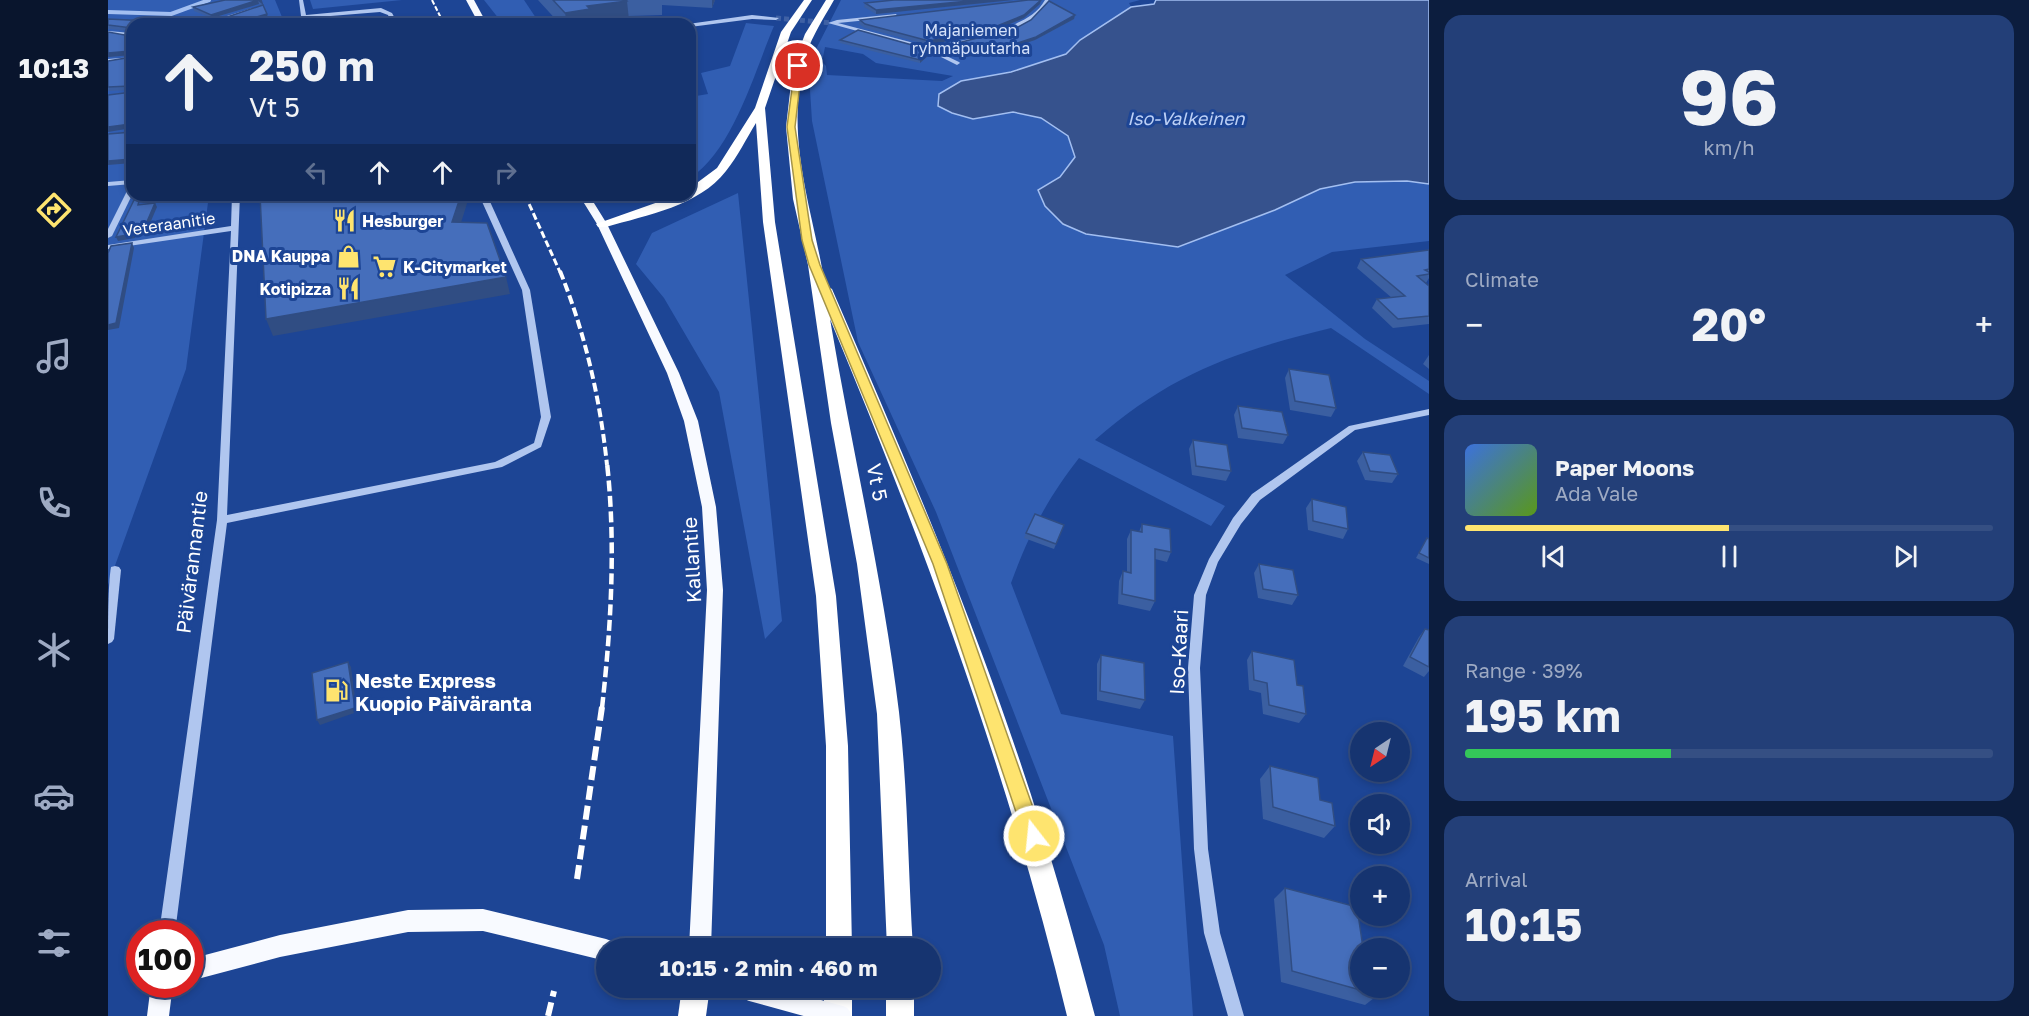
<!DOCTYPE html>
<html lang="en">
<head>
<meta charset="utf-8">
<style>
  body { margin:0; font-family:"Golos Text",sans-serif; background:#233f78; color:#f1f3f6; height:100vh; display:flex; flex-direction:column; font-size:22px; white-space:nowrap }
  * { box-sizing:border-box; margin:0 }
  p { font-size:20px; color:#9eaac3 }
  .icon { flex:none; width:33px; height:33px; fill:none; stroke:currentColor; stroke-width:2; stroke-linecap:round; stroke-linejoin:round }
  .map { position:relative; flex:1; overflow:hidden }
  .details { display:flex; flex-direction:column; gap:15px; padding:15px; background:#0c1d3e; width:600px }
  .details>* { flex:none }
  .banner { position:absolute; left:18px; top:18px; width:570px; height:183px; border-radius:18px; box-shadow:0 3px 9px #0003,0 0 0 2px #354f83; background:#163470; color:#f1f3f6; overflow:hidden }
  .needle { width:39px; rotate:215deg }
  .buttons { position:absolute; left:1242px; top:722px; display:grid; gap:12px }
  .buttons a { display:grid; place-items:center; width:60px; height:60px; border-radius:50%; background:#163470; box-shadow:0 3px 9px #0003,0 0 0 2px #354f83; font-size:30px }
  .speed { position:absolute; left:18px; top:920px; display:flex; gap:12px; font-size:30px; font-weight:700; text-align:center }
  .speed>* { display:grid; place-content:center; width:78px; height:78px; border-radius:50%; background:#163470; box-shadow:0 3px 9px #0003,0 0 0 2px #354f83; line-height:1 }
  .speed .limit { border:9px solid #d22; background:#fff; color:#111 }
  .pin { position:absolute; display:grid; place-items:center; width:51px; height:51px; color:#fff; margin:-26px; border:3px solid #fff; border-radius:50%; box-shadow:0 2px 6px #0007 }
  .me { position:absolute; width:66px; margin:-33px; rotate:344deg; stroke-linejoin:round; filter:drop-shadow(0 0 4px #0008) }
  .turn { display:flex; align-items:center; gap:21px; height:126px; padding:0 24px; font-size:27px }
  .turn .icon { width:78px; height:78px; stroke-width:2.5 }
  .turn b { display:block; font-size:42px; line-height:51px }
  .lanes { display:flex; align-items:center; height:57px; padding:0 24px; background:#0003; justify-content:center; gap:30px; direction:ltr }
  .lanes .off { opacity:.35 }
  .big { font-size:45px; font-weight:700; line-height:1.1 }
  .details .tile { flex:1; display:flex; flex-direction:column; justify-content:center; gap:9px; min-width:0; padding:0 21px; border-radius:18px; background:#233f78 }
  .details .dial { align-items:center; gap:0 }
  .dial b { font-size:78px; line-height:1 }
  .song { display:flex; align-items:center; gap:18px }
  .cover { width:72px; height:72px; border-radius:9px; background:linear-gradient(135deg,hsl(220 70% 55%),hsl(90 70% 35%)) }
  .played { height:6px; border-radius:3px; background:linear-gradient(90deg,#fee46f 50%,#354f83 50%) }
  .keys { display:flex; justify-content:space-around; direction:ltr }
  .heat { display:flex; justify-content:space-between; align-items:center; font-size:33px; direction:ltr }
  .charge { height:9px; border-radius:4px; background:linear-gradient(90deg,#34c759 39%,#354f83 0) }
  .trip { position:absolute; left:488px; top:938px; width:345px; height:60px; border-radius:30px; background:#163470; box-shadow:0 3px 9px #0003,0 0 0 2px #354f83; font-weight:700; line-height:60px; text-align:center }
  main { display:flex; flex:1; min-height:0 }
  .menu { display:flex; flex-direction:column; width:108px; justify-content:space-around; align-items:center; background:#09152d; color:#9eaac3 }
  .menu .icon { width:42px; height:42px }
  .menu .on { color:#fee46f }
  .menu b { font-size:27px; color:#f1f3f6 }
  .map>svg:first-child { display:block }
  .green { fill:#315eb3; fill-rule:evenodd }
  .water { fill:#36528d; stroke:#a3bff1; stroke-width:1.5 }
  .lines { fill:none; stroke-linecap:round; stroke-linejoin:round }
  .stream { stroke:#a3bff1; stroke-width:4 }
  .minor-tunnel { stroke:#3f61a5; stroke-width:5; stroke-dasharray:5 3; stroke-linecap:butt }
  .minor { fill:#b0c6ef; fill-rule:evenodd }
  .major { fill:#f8faff; fill-rule:evenodd }
  .highway { fill:#fff; fill-rule:evenodd }
  .rail-far4 { stroke:#fff; stroke-width:2; stroke-dasharray:5 2; stroke-linecap:butt }
  .rail-far3 { stroke:#fff; stroke-width:3; stroke-dasharray:7 3; stroke-linecap:butt }
  .rail-far2 { stroke:#fff; stroke-width:4; stroke-dasharray:9 4; stroke-linecap:butt }
  .rail-far1 { stroke:#fff; stroke-width:4.5; stroke-dasharray:11 4.5; stroke-linecap:butt }
  .rail { stroke:#fff; stroke-width:6; stroke-dasharray:14 6; stroke-linecap:butt }
  .major-bridge { stroke:#f8faff; stroke-width:20 }
  .wall { fill:#3b5fa1 }
  .shaded-wall { fill:#304d83 }
  .building { fill:#456ebb; stroke:#304d83; stroke-width:1.5 }
  .route { fill:#fee46f; stroke:#a59448; stroke-width:1.5 }
  .labels { text-anchor:middle; dominant-baseline:central; stroke-width:6; stroke-linejoin:round; paint-order:stroke }
  .far-park-label { font-size:16px; fill:#d6e3fb; stroke:#1d4595 }
  .far-poi-label { font-size:16px; font-weight:bold; fill:#fff; stroke:#1d4595; text-anchor:start }
  .far-street-label { font-size:16px; fill:#fff; stroke:#1d4595 }
  .far-water-label { font-size:18px; font-style:italic; fill:#bcd0f6; stroke:#1d4595 }
  .street-label { font-size:20px; fill:#fff; stroke:#1d4595 }
  .poi-label { font-size:20px; font-weight:bold; fill:#fff; stroke:#1d4595; text-anchor:start }
</style>
</head>
<body>
<main>
<nav class="menu">
<b>10:13</b>
<svg class="icon on" aria-label="directions" viewBox="0 0 24 24"><path d="M12 3l9 9-9 9-9-9zM9 14v-3h6M13 9l2 2-2 2"/></svg>
<svg class="icon" aria-label="music" viewBox="0 0 24 24"><path d="M9 18V5l10-2v13"/><circle cx="6" cy="18" r="3"/><circle cx="16" cy="16" r="3"/></svg>
<svg class="icon" aria-label="phone" viewBox="0 0 24 24"><path d="M5 4h4l2 5-3 2q2 4 5 5l2-3 5 2v4C11 20 4 13 5 4z"/></svg>
<svg class="icon" aria-label="climate" viewBox="0 0 24 24"><path d="M12 3v18M4 7l16 10M4 17L20 7"/></svg>
<svg class="icon" aria-label="car" viewBox="0 0 24 24"><path d="M5 17H2v-5l4-1 3-4h7l3 4 3 1v5h-3M9 17h6M6 11h13"/><circle cx="7" cy="17" r="2"/><circle cx="17" cy="17" r="2"/></svg>
<svg class="icon" aria-label="filters" viewBox="0 0 24 24"><path d="M4 7h16M4 17h16"/><circle cx="9" cy="7" r="2"/><circle cx="15" cy="17" r="2"/></svg>
</nav>
<div class="map">
<svg width="1321" height="1016" viewBox="0 0 1321 1016">
  <rect width="100%" height="100%" fill="#1d4595"/>
  <!-- green -->
  <g class="green">
    <polygon points="0,0 167,0 174,17 173,24 24,24 24,195 101,195 78,369 0,585"/>
    <polygon points="202,0 294,0 205,9"/>
    <polygon points="376,0 416,0 432,24 395,24"/>
    <path d="M733,0H1032L1021,3L1023,7L972,40L958,54L903,72L853,81L830,106L845,113L865,119L905,112L933,118L960,136L967,157L952,177L978,234L1070,247L1167,210L1212,189L1247,182L1299,181L1321,184V241L1224,252L1177,275L1257,339L1321,381V394L1223,328C1128,351 1062,374 987,440L1117,506L1103,526L971,458C939,499 921,534 903,583L953,714L1065,736L1085,1016H1012L996,945L828,512L750,342L704,121L701,74L705,55ZM717,47L755,54L768,63L845,76L834,81L719,75L718,66L714,62Z"/>
    <path d="M638,23L666,26C646,73 625,150 582,178V97L600,94L593,73L622,66Z"/>
    <polygon points="630,193 674,621 657,639 611,392 556,298 528,264 544,233"/>
  </g>
  <!-- water -->
  <polygon class="water" points="1048,0 1321,0 1321,184 1299,181 1247,182 1212,189 1167,210 1070,247 978,234 955,224 937,206 930,190 952,177 967,157 960,136 933,118 905,112 865,119 844,113 830,106 831,94 853,81 903,72 958,54 972,40 1023,7 1046,4"/>
  <g class="lines">
    <!-- stream -->
    <polyline class="stream" points="0,12 63,14 101,0"/>
    <!-- minor-tunnel -->
    <polyline class="minor-tunnel" points="668,18 723,23"/>
    <!-- minor -->
    <g class="minor">
      <polygon points="191,0 195,0 198,15 273,8 284,13 290,24 284,24 280,15 272,12 198,18 198,24 194,24"/>
      <path d="M937,0H941C930,21 909,28 888,36L883,35C903,24 925,21 937,0Z"/>
      <polygon points="145,8 147,11 102,24 93,24"/>
      <polygon points="788,14 790,17 730,23 821,47 862,39 865,41 826,50 851,62 852,63 849,65 819,50 720,23 729,20"/>
      <polygon points="644,15 671,18 668,20 644,19 582,27 582,24 580,24"/>
      <polygon points="0,31 24,33 24,37 0,35"/>
      <polygon points="24,57 24,61 0,63 0,59"/>
      <polygon points="24,180 24,184 0,186 0,182"/>
      <polygon points="24,187 24,195 4,236 0,238 0,229 20,189"/>
      <polygon points="124,195 132,195 119,515 387,462 426,443 433,417 414,290 371,195 379,195 422,290 443,417 433,447 394,467 119,523 67,933 51,933 109,520 123,231 0,249 0,245 123,226"/>
      <polygon points="1321,409 1321,415 1247,430 1152,500 1133,524 1110,562 1098,595 1092,668 1100,849 1112,933 1136,1016 1120,1016 1096,933 1086,849 1080,668 1086,595 1101,559 1125,518 1144,494 1241,426"/>
      <path d="M7,566L11,567L13,570L6,639L4,642L0,644C0,624 0,584 3,567Z"/>
    </g>
    <!-- major -->
    <g class="major">
      <polygon points="358,0 366,0 379,24 371,24"/>
      <polygon points="471,195 481,195 499,224 571,373 590,421 608,507 615,590 603,948 581,948 599,590 594,507 576,421 559,373 489,224"/>
      <polygon points="375,909 498,939 506,942 508,948 498,948 498,961 375,931 300,932 172,957 82,981 82,959 172,935 300,910"/>
      <polygon points="43,984 65,984 61,1016 39,1016"/>
    </g>
    <!-- highway -->
    <g class="highway">
      <path d="M696,0H704L683,32L657,108L667,222L728,596L740,746L744,948H718V746L708,596L655,222L648,123C638,139 630,156 618,171C591,206 539,215 498,227H490L488,224L570,195H582V188L609,168L647,108L673,32Z"/>
      <path d="M718,0H726C714,21 700,42 695,66C678,144 705,210 717,285L724,289C788,437 852,586 904,738C936,830 962,922 987,1016H959C901,776 817,547 722,319C744,450 775,580 791,712C800,790 800,870 805,948H779L769,714L749,564L723,423L700,265L685,199L678,127L685,66L697,34Z"/>
      <polygon points="574,987 602,987 598,1016 570,1016"/>
      <rect x="716" y="987" width="28" height="29"/>
      <rect x="778" y="987" width="28" height="29"/>
    </g>
    <!-- rail-far4 -->
    <polyline class="rail-far4" points="324,0 336,24"/>
    <!-- rail-far3 -->
    <polyline class="rail-far3" points="417,195 452,272"/>
    <!-- rail-far2 -->
    <path class="rail-far2" d="M452,271C477,333 492,398 499,465"/>
    <!-- rail-far1 -->
    <path class="rail-far1" d="M494,708C503,627 508,544 499,463"/>
    <!-- rail -->
    <g class="rail">
      <polyline points="469,879 494,707"/>
      <polyline points="440,1016 446,991"/>
    </g>
    <!-- major-bridge -->
    <polyline class="major-bridge" points="643,991 733,1016"/>
  </g>
  <!-- wall -->
  <g class="wall">
    <polygon points="153,0 160,18 138,24 118,24 115,23 113,19 154,6 151,4 104,18 86,11 85,7"/>
    <polygon points="430,0 613,0 607,0 604,8 554,5 554,15 521,16 521,20 490,24 452,24"/>
    <polygon points="786,0 905,0 768,14 756,7 757,3"/>
    <polygon points="932,4 916,18 883,32 821,45 757,28 751,24 752,20"/>
    <polygon points="967,15 966,19 927,40 890,52 851,58 838,50 838,46"/>
    <polygon points="0,19 102,24 24,55 0,57 22,36 23,31 0,29"/>
    <polygon points="732,40 822,54 812,63 732,43"/>
    <polygon points="24,57 24,90 0,91 0,61"/>
    <polygon points="1321,250 1321,278 1318,283 1321,286 1321,324 1285,328 1264,308 1269,299 1284,298 1249,268 1253,259"/>
    <polygon points="1321,355 1321,369 1315,364"/>
    <polygon points="1181,369 1228,408 1223,417 1182,410 1177,378"/>
    <polygon points="1130,406 1180,435 1175,444 1130,438 1126,415"/>
    <polygon points="1085,440 1123,471 1118,481 1084,475 1081,449"/>
    <polygon points="1255,452 1290,474 1284,483 1257,480 1249,461"/>
    <polygon points="1204,499 1240,529 1235,539 1200,530 1198,508"/>
    <polygon points="1034,524 1063,552 1059,562 1047,559 1047,601 1042,611 1010,604 1011,581 1015,571 1019,572 1019,539 1023,530 1031,532"/>
    <polygon points="956,525 946,549 916,538 918,533"/>
    <polygon points="1319,538 1321,539 1321,564 1308,558"/>
    <polygon points="1151,564 1190,595 1184,605 1150,598 1146,573"/>
    <polygon points="1317,629 1321,630 1321,671 1316,677 1295,666 1311,637"/>
    <polygon points="1144,651 1189,685 1198,714 1191,723 1155,714 1153,693 1141,690 1139,660"/>
    <polygon points="993,655 1037,700 1032,709 989,700 989,664"/>
    <polygon points="1162,766 1227,826 1216,838 1155,819 1152,779"/>
    <polygon points="1177,888 1255,948 1270,995 1257,1005 1173,982 1166,899"/>
  </g>
  <!-- shaded-wall -->
  <g class="shaded-wall">
    <polygon points="150,0 151,4 104,18 103,15"/>
    <polygon points="604,0 607,0 604,8"/>
    <polygon points="871,0 905,0 768,14 768,10"/>
    <polygon points="933,0 932,4 916,18 883,32 821,45 821,41"/>
    <polygon points="519,1 521,20 490,24 459,24 457,13 479,6"/>
    <polygon points="159,14 160,18 138,24 125,24"/>
    <polygon points="967,15 966,19 927,40 890,52 851,58 851,54"/>
    <polygon points="822,50 822,54 812,63 812,60"/>
    <polygon points="22,51 24,55 0,57 0,53"/>
    <polygon points="22,124 24,128 0,132 0,127"/>
    <polygon points="24,159 24,163 0,165 0,161"/>
    <polygon points="353,195 361,195 361,197 348,239 344,222"/>
    <polygon points="47,203 49,207 40,228 29,229 27,238 10,241 8,237 27,225"/>
    <polygon points="24,243 26,248 11,328 0,330 0,325"/>
    <polygon points="398,277 402,294 165,336 158,319"/>
    <polygon points="240,662 243,667 249,712 212,725 209,720"/>
  </g>
  <!-- building -->
  <g class="building">
    <polygon points="117,0 153,0 154,3 150,0 103,15 85,7"/>
    <polygon points="445,0 518,0 519,1 479,6 482,9 457,13"/>
    <polygon points="786,0 871,0 768,10 757,3"/>
    <polygon points="920,0 933,0 916,15 884,28 821,41 757,24 752,20"/>
    <polygon points="941,1 967,15 928,37 891,49 851,54 838,46 908,28 923,20"/>
    <polygon points="155,5 159,14 125,24 113,19"/>
    <polygon points="0,19 102,24 24,24 24,28 0,25"/>
    <polygon points="24,28 24,56 22,51 0,53 0,32 22,36"/>
    <polygon points="750,30 822,50 812,60 732,40"/>
    <polygon points="24,57 24,91 22,86 0,87 0,61"/>
    <polygon points="24,92 24,159 0,161 0,134 24,132 22,124 0,127 0,95"/>
    <polygon points="152,195 353,195 344,222 379,223 398,277 158,319"/>
    <polygon points="26,200 31,201 30,205 47,203 38,224 27,225 25,234 8,237"/>
    <polygon points="24,243 8,323 0,325 0,253 3,246"/>
    <polygon points="1321,250 1321,269 1317,270 1321,272 1321,274 1309,276 1321,286 1321,316 1290,319 1269,299 1297,296 1253,259"/>
    <polygon points="1181,369 1221,375 1228,408 1187,401"/>
    <polygon points="1130,406 1174,412 1180,435 1134,428"/>
    <polygon points="1085,440 1119,445 1123,471 1088,466"/>
    <polygon points="1255,452 1282,455 1290,474 1262,471"/>
    <polygon points="1204,499 1238,507 1240,529 1205,521"/>
    <polygon points="927,514 956,525 948,544 918,533"/>
    <polygon points="1034,524 1062,529 1063,552 1047,549 1047,601 1014,594 1015,571 1023,573 1023,530 1034,532"/>
    <polygon points="1319,538 1321,539 1321,558 1311,553"/>
    <polygon points="1151,564 1185,570 1190,595 1155,589"/>
    <polygon points="1317,629 1321,630 1321,667 1302,657"/>
    <polygon points="1144,651 1186,660 1189,685 1195,686 1198,714 1161,705 1159,683 1146,680"/>
    <polygon points="993,655 1036,663 1037,700 992,691"/>
    <polygon points="240,662 247,708 209,720 204,673"/>
    <polygon points="1162,766 1210,778 1212,800 1224,803 1227,826 1165,807"/>
    <polygon points="1177,888 1249,907 1255,948 1252,948 1252,987 1269,987 1270,995 1184,971"/>
  </g>
  <!-- route -->
  <polygon class="route" points="690,64 694,66 687,127 704,240 712,265 839,564 935,836 932,842 926,844 919,842 916,836 825,564 701,265 694,240 679,127 687,66"/>
  <!-- icons -->
  <defs>
    <symbol id="restaurant-bare" viewBox="-9 -9 18 18"><path d="M-5-6h1v4h1v-4h1v4h1v-4h1v5L-1.5 .5V6h-2V.5L-5-1ZM5-6V6H3V1.5H1.5Q1.5-4 5-6Z" fill="#fee46f" stroke="#1d4595" stroke-width="2.5" paint-order="stroke"/></symbol>
    <symbol id="shop-bare" viewBox="-9 -9 18 18"><path d="M-5-2.5h2.3a2.7 3.5 0 0 1 5.4 0H5L5.5 6h-11ZM-1.5-2.5h3a1.5 2.3 0 0 0-3 0Z" fill="#fee46f" stroke="#1d4595" stroke-width="2.5" paint-order="stroke"/></symbol>
    <symbol id="supermarket-bare" viewBox="-9 -9 18 18"><path d="M-6-5.5h2.5l.6 2H6L4.5 2H-2.5L-4.4-4H-6ZM-1.5 3.2a1.3 1.3 0 1 0 .1 0ZM3 3.2a1.3 1.3 0 1 0 .1 0Z" fill="#fee46f" stroke="#1d4595" stroke-width="2.5" paint-order="stroke"/></symbol>
    <symbol id="fuel-bare" viewBox="-9 -9 18 18"><path d="M-5.5-6h7V0h2V4h1.3V-2.5L3-4.5l.8-.8L6-3V5H2.5V1h-1V6h-7ZM-4.2-4.7v3.2H.2V-4.7Z" fill="#fee46f" stroke="#1d4595" stroke-width="2.5" paint-order="stroke"/></symbol>
  </defs>
  <g fill-rule="evenodd">
    <use href="#restaurant-bare" x="220" y="204" width="33" height="33"/>
    <use href="#shop-bare" x="224" y="240" width="33" height="33"/>
    <use href="#supermarket-bare" x="260" y="250" width="33" height="33"/>
    <use href="#restaurant-bare" x="224" y="272" width="33" height="33"/>
    <use href="#fuel-bare" x="212" y="674" width="33" height="33"/>
  </g>
  <g class="labels">
    <!-- far-park labels -->
    <g class="far-park-label">
      <text x="863" y="30">Majaniemen<tspan x="863" dy="18">ryhmäpuutarha</tspan></text>
    </g>
    <!-- far-poi labels -->
    <g class="far-poi-label">
      <text x="254" y="221">Hesburger</text>
      <text x="222" y="256" text-anchor="end">DNA Kauppa</text>
      <text x="295" y="267">K-Citymarket</text>
      <text x="223" y="289" text-anchor="end">Kotipizza</text>
    </g>
    <!-- far-street labels -->
    <g class="far-street-label">
      <text transform="translate(61 224) rotate(-8)">Veteraanitie</text>
    </g>
    <!-- far-water labels -->
    <g class="far-water-label">
      <text x="1078" y="118">Iso-Valkeinen</text>
    </g>
    <!-- street labels -->
    <g class="street-label">
      <text transform="translate(770 482) rotate(79)">Vt 5</text>
      <text transform="translate(583 560) rotate(-93)">Kallantie</text>
      <text transform="translate(83 562) rotate(-83)">Päivärannantie</text>
      <text transform="translate(1070 652) rotate(-87)">Iso-Kaari</text>
    </g>
    <!-- poi labels -->
    <g class="poi-label">
      <text x="247" y="680">Neste Express<tspan x="247" dy="23">Kuopio Päiväranta</tspan></text>
    </g>
  </g>
</svg>
<div class="buttons">
<a><svg class="needle" viewBox="-14 -14 28 28"><path d="M0-13l5 13h-10z" fill="#e53935"/><path d="M0 13l5-13h-10z" fill="#9eaac3"/></svg></a>
<a><svg class="icon" aria-label="sound" viewBox="0 0 24 24"><path d="M4 9h4l5-4v14l-5-4H4zM17 9q2 3 0 6"/></svg></a>
<a>+</a>
<a>−</a>
</div>
<div class="speed"><div class="limit">100</div></div>
<div class="pin" style="left:690px;top:66px;background:#d93025"><svg class="icon" aria-label="arrive" viewBox="0 0 24 24"><path d="M6 21V4h12l-3 4 3 4H6"/></svg></div>
<svg class="me" style="left:926px;top:836px" viewBox="-20 -20 40 40"><circle r="17" fill="#fee46f" stroke="#fff" stroke-width="3"/><path d="M0-11L8 9 0 5-8 9z" fill="#fff"/></svg>
<div class="trip">10:15 · 2 min · 460 m</div>
<div class="banner">
<div class="turn"><svg class="icon" aria-label="ahead" viewBox="0 0 24 24"><path d="M12 20V5M6 11l6-6 6 6"/></svg><div><b>250 m</b>Vt 5</div></div>
<div class="lanes"><svg class="icon off" aria-label="left" viewBox="0 0 24 24"><path d="M17 20v-9H6M10 6l-5 5 5 5"/></svg><svg class="icon" aria-label="ahead" viewBox="0 0 24 24"><path d="M12 20V5M6 11l6-6 6 6"/></svg><svg class="icon" aria-label="ahead" viewBox="0 0 24 24"><path d="M12 20V5M6 11l6-6 6 6"/></svg><svg class="icon off" aria-label="right" viewBox="0 0 24 24"><path d="M7 20v-9h11M14 6l5 5-5 5"/></svg></div>
</div>
</div>
<section class="details">
<div class="tile dial"><b>96</b><p>km/h</p></div>
<div class="tile"><p>Climate</p>
<div class="heat"><a>−</a><b class="big">20°</b><a>+</a></div>
</div>
<div class="tile">
<div class="song"><i class="cover"></i><div><b>Paper Moons</b><p>Ada Vale</p></div></div>
<div class="played"></div>
<div class="keys"><svg class="icon" aria-label="previous" viewBox="0 0 24 24"><path d="M18 5L8 12l10 7zM5 5v14"/></svg><svg class="icon" aria-label="pause" viewBox="0 0 24 24"><path d="M8 5v14M16 5v14"/></svg><svg class="icon" aria-label="next" viewBox="0 0 24 24"><path d="M6 5l10 7-10 7zM19 5v14"/></svg></div>
</div>
<div class="tile"><p>Range · 39%</p><b class="big">195 km</b><div class="charge"></div></div>
<div class="tile"><p>Arrival</p><b class="big">10:15</b></div>
</section>
</main>
</body>
</html>
